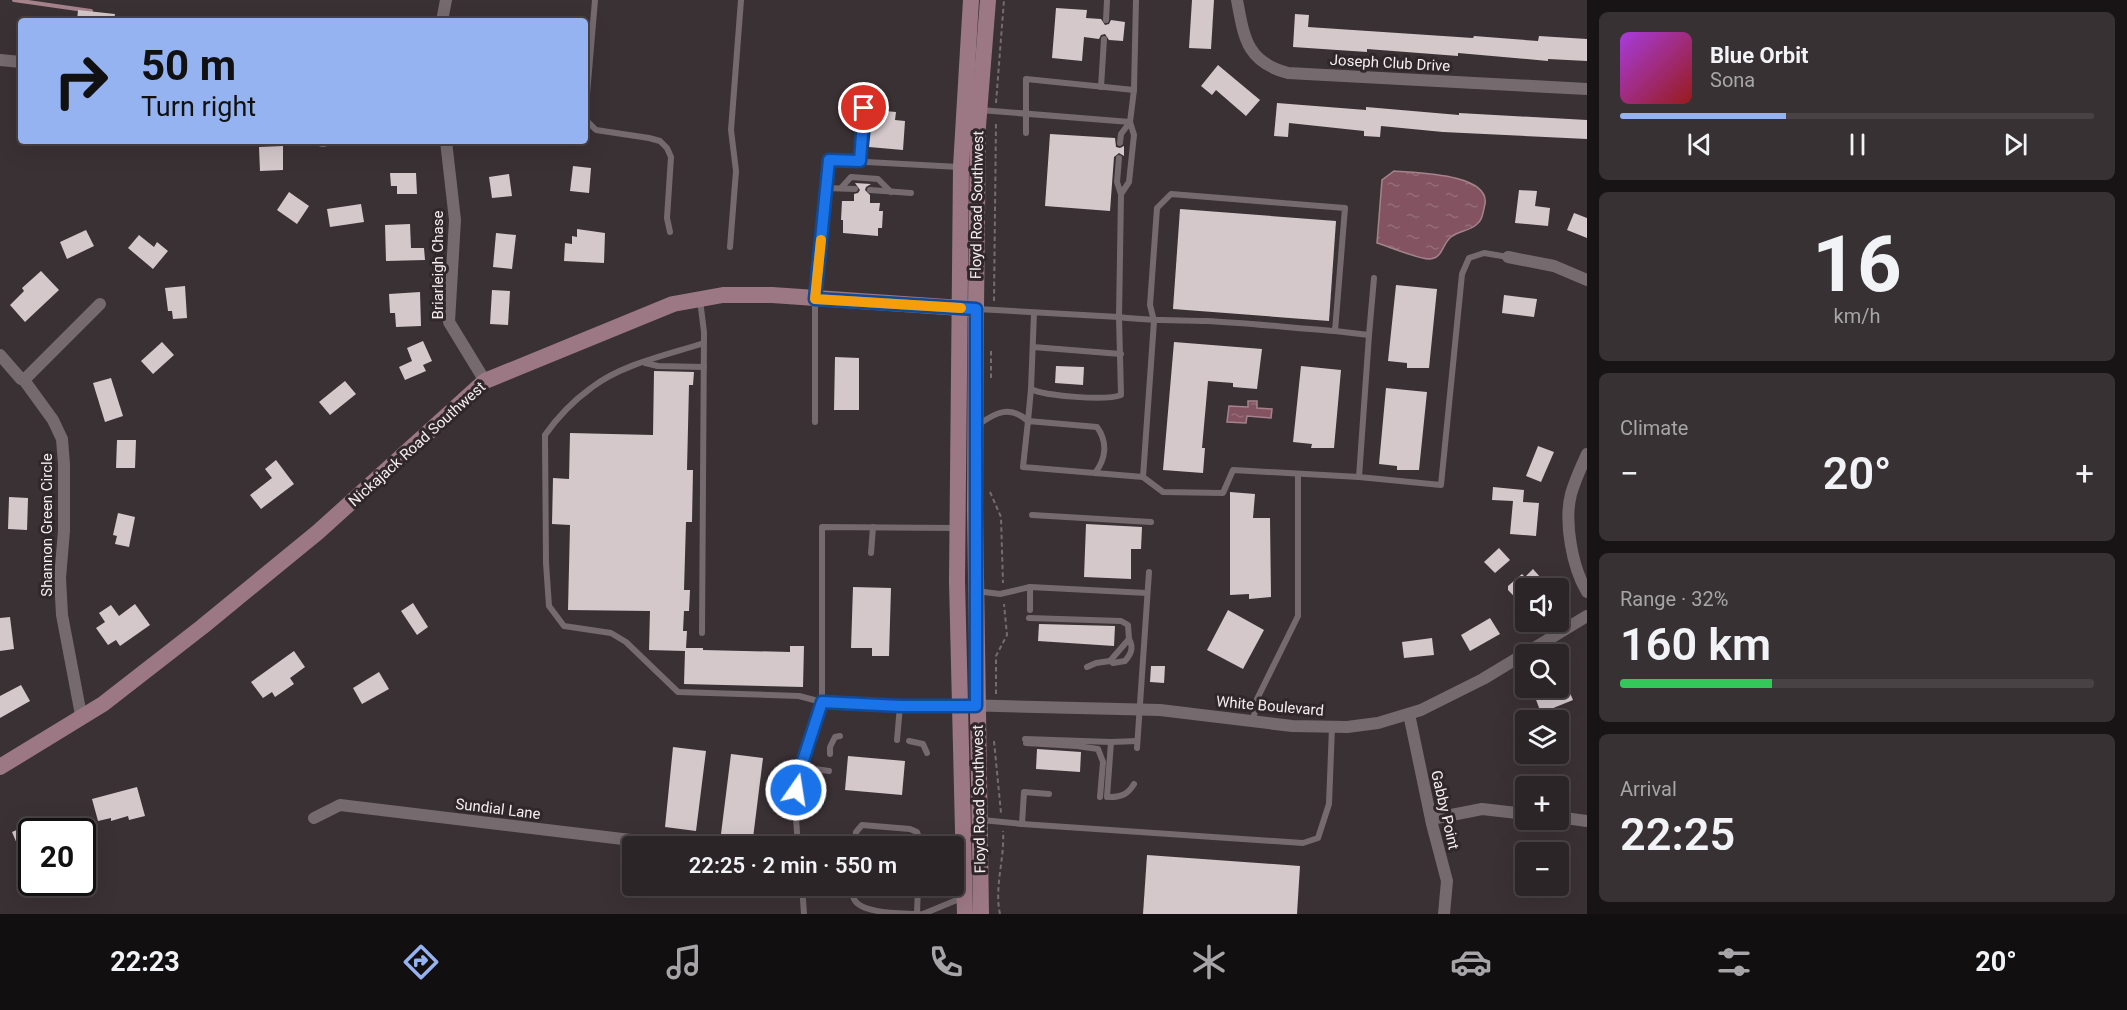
<!DOCTYPE html>
<html lang="en">
<head>
<meta charset="utf-8">
<style>
  body { margin:0; font-family:Roboto,sans-serif; background:#383133; color:#f1f3f6; height:100vh; display:flex; flex-direction:column; font-size:22px; white-space:nowrap }
  * { box-sizing:border-box; margin:0 }
  p { font-size:20px; color:#a6a5a7 }
  .icon { flex:none; width:33px; height:33px; fill:none; stroke:currentColor; stroke-width:2; stroke-linecap:round; stroke-linejoin:round }
  .map { position:relative; flex:1; overflow:hidden }
  .sheet { display:flex; flex-direction:column; gap:12px; padding:12px; background:#181415; width:540px }
  .sheet>* { flex:none }
  .top-card { position:absolute; left:18px; top:18px; width:570px; height:126px; border-radius:6px; box-shadow:0 6px 24px #0002,0 0 0 2px #484244; background:#95b2f1; color:#111; overflow:hidden }
  .buttons { position:absolute; left:1515px; top:578px; display:grid; gap:12px }
  .buttons a { display:grid; place-items:center; width:54px; height:54px; border-radius:6px; background:#2c2527; box-shadow:0 6px 24px #0002,0 0 0 2px #484244; font-size:30px }
  .speed { position:absolute; left:18px; top:818px; display:flex; gap:12px; font-size:30px; font-weight:700; text-align:center }
  .speed>* { display:grid; place-content:center; width:78px; height:78px; border-radius:50%; background:#2c2527; box-shadow:0 6px 24px #0002,0 0 0 2px #484244; line-height:1 }
  .speed .limit { border:3px solid #111; border-radius:9px; background:#fff; color:#111 }
  .pin { position:absolute; display:grid; place-items:center; width:51px; height:51px; color:#fff; margin:-26px; border:3px solid #fff; border-radius:50%; box-shadow:0 2px 6px #0007 }
  .me { position:absolute; width:66px; margin:-33px; rotate:13deg; stroke-linejoin:round; filter:drop-shadow(0 0 4px #0008) }
  .turn { display:flex; align-items:center; gap:21px; height:126px; padding:0 24px; font-size:27px }
  .turn .icon { width:78px; height:78px; stroke-width:2.5 }
  .turn b { display:block; font-size:42px; line-height:51px }
  .big { font-size:45px; font-weight:600; line-height:1.1 }
  .sheet .widget { flex:1; display:flex; flex-direction:column; justify-content:center; gap:9px; min-width:0; padding:0 21px; border-radius:9px; background:#383133 }
  .sheet .dial { align-items:center; gap:0 }
  .dial b { font-size:78px; line-height:1 }
  .song { display:flex; align-items:center; gap:18px }
  .cover { width:72px; height:72px; border-radius:9px; background:linear-gradient(135deg,hsl(280 70% 55%),hsl(0 70% 35%)) }
  .played { height:6px; border-radius:3px; background:linear-gradient(90deg,#95b2f1 35%,#484244 35%) }
  .keys { display:flex; justify-content:space-around; direction:ltr }
  .heat { display:flex; justify-content:space-between; align-items:center; font-size:33px; direction:ltr }
  .charge { height:9px; border-radius:4px; background:linear-gradient(90deg,#34c759 32%,#484244 0) }
  .trip { position:absolute; left:622px; top:836px; width:342px; height:60px; border-radius:6px; background:#2c2527; box-shadow:0 6px 24px #0002,0 0 0 2px #484244; font-weight:600; line-height:60px; text-align:center }
  .menu { display:flex; height:96px; justify-content:space-around; align-items:center; background:#120f10; color:#a6a5a7 }
  .menu .icon { width:42px; height:42px }
  .menu .on { color:#95b2f1 }
  .menu b { font-size:27px; color:#f1f3f6 }
  main { display:flex; flex:1; min-height:0 }
  .map>svg:first-child { display:block }
  .water { fill:url(#water-ripples); stroke:#a5828c; stroke-width:1.5 }
  .lines { fill:none; stroke-linecap:round; stroke-linejoin:round }
  .stream { stroke:#a5828c; stroke-width:4 }
  .building { fill:#d4c8cb }
  .path { stroke:#746c6e; stroke-width:2; stroke-dasharray:4.5 3; stroke-linecap:butt }
  .lane { stroke:#756b6e; stroke-width:6 }
  .street { stroke:#756b6e; stroke-width:12 }
  .secondary { stroke:#9c7884; stroke-width:16 }
  .route-casing { stroke:#114b97; stroke-width:15 }
  .route { stroke:#1a73e8; stroke-width:10 }
  .slow { stroke:#f59e0b; stroke-width:10 }
  .labels { text-anchor:middle; dominant-baseline:central; stroke-width:6; stroke-linejoin:round; paint-order:stroke }
  .street-label { font-size:15px; fill:#f4eeef; stroke:#30272a }
</style>
</head>
<body>
<main>
<div class="map">
<svg width="1587" height="914" viewBox="0 0 1587 914">
  <defs>
    <pattern id="water-ripples" width="26" height="14" patternUnits="userSpaceOnUse" patternTransform="scale(1.5)"><rect width="26" height="14" fill="#835362"/><path d="M2 4q2-2 4 0t4 0M15 11q2-2 4 0t4 0" fill="none" stroke="#956c79"/></pattern>
  </defs>
  <rect width="100%" height="100%" fill="#3a3134"/>
  <!-- water -->
  <g class="water">
    <path d="M1394,171C1414,173 1490,173 1485,204C1483,212 1483,220 1476,225C1469,231 1458,231 1451,237C1442,244 1443,258 1430,259C1421,260 1387,246 1377,243L1382,180Z"/>
    <polygon points="1248,401 1257,401 1257,408 1272,409 1271,418 1247,416 1246,423 1227,422 1229,406 1248,407"/>
  </g>
  <g class="lines">
    <!-- stream -->
    <polyline class="stream" points="14,0 91,11"/>
  </g>
  <!-- building -->
  <g class="building">
    <polygon points="1192,0 1214,0 1211,49 1189,48"/>
    <polygon points="1056,8 1087,10 1086,18 1101,19 1105,25 1109,24 1111,20 1125,22 1123,41 1109,40 1105,34 1101,35 1099,39 1084,37 1082,61 1052,58"/>
    <polygon points="78,10 115,14 114,21 77,21"/>
    <polygon points="1295,14 1309,15 1308,27 1473,38 1474,36 1538,41 1539,36 1587,39 1587,61 1548,59 1548,61 1458,53 1458,56 1367,49 1367,52 1293,47"/>
    <polygon points="1218,65 1260,100 1246,116 1216,90 1212,95 1201,86"/>
    <polygon points="1277,103 1366,110 1366,107 1459,115 1459,113 1587,120 1587,139 1443,132 1381,126 1380,137 1364,136 1364,131 1289,123 1288,137 1274,136"/>
    <polygon points="885,111 896,112 895,120 905,121 903,150 869,147 872,118 884,119"/>
    <polygon points="1050,134 1115,138 1116,147 1120,148 1124,146 1124,156 1119,153 1114,157 1110,211 1045,206"/>
    <polygon points="283,146 283,170 260,171 259,147"/>
    <polygon points="573,166 591,168 589,193 570,191"/>
    <polygon points="390,173 416,173 417,194 397,194 397,186 391,186"/>
    <polygon points="509,174 512,196 492,198 489,177"/>
    <polygon points="855,183 871,184 866,187 865,190 870,195 870,203 880,203 879,211 883,211 882,228 878,228 878,236 843,233 843,220 841,220 842,201 854,201 854,194 858,193 860,190"/>
    <polygon points="1519,190 1537,191 1535,206 1550,208 1548,226 1515,223"/>
    <polygon points="289,192 309,206 297,224 277,210"/>
    <polygon points="361,204 364,222 330,227 327,209"/>
    <polygon points="1180,209 1336,221 1329,321 1173,309"/>
    <polygon points="1574,213 1587,218 1587,238 1567,230"/>
    <polygon points="410,224 411,248 424,248 425,260 386,261 385,225"/>
    <polygon points="577,229 605,233 604,263 564,261 565,243 572,244 572,236 577,237"/>
    <polygon points="86,230 94,246 67,259 60,242"/>
    <polygon points="496,233 516,235 512,269 493,267"/>
    <polygon points="139,235 154,247 157,242 168,251 153,269 128,248"/>
    <polygon points="41,271 59,290 25,322 10,305 24,291 22,288"/>
    <polygon points="1396,285 1437,289 1429,368 1407,368 1407,363 1388,361"/>
    <polygon points="185,286 187,318 173,319 172,311 168,311 165,288"/>
    <polygon points="492,290 510,291 508,325 490,324"/>
    <polygon points="420,292 421,326 396,327 395,313 390,313 389,294"/>
    <polygon points="1504,295 1537,299 1534,317 1502,313"/>
    <polygon points="423,341 432,361 423,365 426,371 405,380 399,367 412,361 407,348"/>
    <polygon points="162,342 174,355 153,374 141,361"/>
    <polygon points="1174,342 1262,349 1257,389 1233,387 1233,383 1208,381 1202,448 1205,448 1203,473 1163,470"/>
    <polygon points="835,357 859,358 859,410 834,410"/>
    <polygon points="1056,366 1084,367 1083,385 1055,383"/>
    <polygon points="1301,366 1341,370 1334,448 1311,448 1312,444 1293,442"/>
    <polygon points="654,371 694,372 693,385 689,385 687,470 693,470 692,522 686,522 684,590 690,590 689,611 684,611 683,631 687,631 686,648 703,648 703,650 790,652 790,646 804,646 803,687 684,684 685,651 649,650 650,611 568,610 570,525 552,524 553,478 569,479 570,433 653,435"/>
    <polygon points="111,378 123,416 105,422 93,383"/>
    <polygon points="345,381 356,394 330,415 319,402"/>
    <polygon points="1386,388 1427,392 1419,470 1397,470 1397,466 1379,464"/>
    <polygon points="117,440 136,440 135,468 116,468"/>
    <polygon points="1538,446 1554,452 1541,482 1526,476"/>
    <polygon points="276,460 294,484 261,509 250,495 272,478 265,469"/>
    <polygon points="1493,487 1524,490 1523,502 1539,503 1536,536 1510,534 1513,501 1492,500"/>
    <polygon points="1230,492 1255,494 1253,518 1270,518 1271,597 1249,599 1249,594 1230,595"/>
    <polygon points="9,497 28,498 27,530 8,529"/>
    <polygon points="118,513 135,517 129,547 115,544 117,536 113,535"/>
    <polygon points="1086,524 1142,527 1141,549 1131,549 1131,579 1084,577"/>
    <polygon points="1499,548 1510,560 1495,573 1484,562"/>
    <polygon points="1533,569 1550,588 1526,588 1526,609 1508,590 1508,586 1522,574 1525,577"/>
    <polygon points="853,587 891,588 889,656 872,656 872,648 851,648"/>
    <polygon points="413,603 428,627 417,635 401,611"/>
    <polygon points="135,604 150,625 120,646 116,640 108,645 96,628 105,622 99,613 111,605 119,616"/>
    <polygon points="1228,610 1264,630 1243,669 1207,650"/>
    <polygon points="10,617 14,649 0,651 0,618"/>
    <polygon points="1490,618 1500,634 1470,651 1461,635"/>
    <polygon points="1039,624 1115,626 1114,646 1038,641"/>
    <polygon points="1432,638 1434,655 1404,658 1402,642"/>
    <polygon points="294,651 305,667 290,678 294,684 275,697 272,692 263,698 251,682"/>
    <polygon points="1151,666 1165,666 1164,683 1150,682"/>
    <polygon points="379,672 389,689 362,704 353,688"/>
    <polygon points="1566,684 1573,700 1541,713 1535,697"/>
    <polygon points="21,685 30,701 0,718 0,696"/>
    <polygon points="673,747 706,751 696,831 665,827"/>
    <polygon points="1037,749 1081,752 1080,772 1036,769"/>
    <polygon points="731,754 763,758 753,838 721,834"/>
    <polygon points="848,756 905,761 902,795 845,790"/>
    <polygon points="137,787 145,816 129,820 128,816 111,821 111,818 98,821 92,799"/>
    <polygon points="42,819 47,831 32,831 32,846 20,851 12,832"/>
    <polygon points="1147,855 1300,866 1297,914 1143,914"/>
  </g>
  <g class="lines">
    <!-- path -->
    <g class="path">
      <polyline points="996,103 1004,0"/>
      <polyline points="994,301 996,121"/>
      <polyline points="991,351 991,381"/>
      <polyline points="990,492 1001,517 1003,583"/>
      <polyline points="996,694 996,656 1007,635 1004,604"/>
      <polyline points="994,741 1001,813"/>
      <path d="M1000,914C994,887 1005,858 1003,831"/>
    </g>
    <!-- lane -->
    <g class="lane">
      <polyline points="595,0 586,106 586,120 596,130 649,138 660,141 667,148 671,157 667,218 670,232"/>
      <polyline points="1106,20 1107,0"/>
      <polyline points="1101,87 1104,39"/>
      <polyline points="980,110 1130,122 1134,90 1136,0"/>
      <polyline points="1026,133 1026,79 1134,90"/>
      <polyline points="1120,143 1121,134 1130,122"/>
      <polyline points="1119,158 1117,182 1121,194"/>
      <polyline points="860,161 866,91"/>
      <polyline points="826,188 855,189"/>
      <polyline points="841,188 851,177 878,179 891,192"/>
      <polyline points="870,190 911,193"/>
      <polyline points="730,247 736,171 731,130 741,0"/>
      <polyline points="700,300 704,332 702,633"/>
      <polyline points="977,309 1119,317 1121,194 1129,182 1134,135 1130,122"/>
      <path d="M1034,313L1031,389C1045,396 1106,401 1121,395L1119,317C1148,321 1177,320 1206,321C1249,323 1292,328 1335,331L1345,208L1171,194L1157,208L1150,305L1154,321L1143,477L1023,467L1028,421L1097,427C1108,442 1106,459 1095,473"/>
      <polyline points="1335,331 1369,335 1359,477 1441,485 1462,274 1469,258 1484,253 1508,257"/>
      <polyline points="1369,335 1374,278"/>
      <path d="M704,343C667,355 622,364 591,388C573,401 557,418 545,435L546,563L549,606L564,626L611,633L626,642L678,692L799,696L822,702V527L957,528"/>
      <polyline points="1033,347 1121,354"/>
      <polyline points="645,363 658,366 704,367"/>
      <polyline points="1028,421 1031,389"/>
      <polyline points="815,422 815,299 829,160 959,167"/>
      <path d="M978,425C996,412 1010,405 1028,421"/>
      <polyline points="1143,477 1163,492 1223,493 1233,470 1359,477"/>
      <polyline points="1032,515 1151,522"/>
      <polyline points="871,553 873,527"/>
      <polyline points="976,591 1000,594 1030,587 1147,593"/>
      <polyline points="1030,610 1030,587"/>
      <polyline points="1029,618 1121,621 1128,625 1129,639 1110,661 1096,663 1087,667"/>
      <path d="M1110,661L1113,663L1125,661C1131,654 1134,648 1129,639"/>
      <polyline points="1253,721 1257,699 1298,616 1298,474"/>
      <polyline points="1025,739 1111,742 1137,741"/>
      <polyline points="897,740 900,706"/>
      <polyline points="909,741 923,744 927,753"/>
      <polyline points="1026,743 1077,746 1098,749 1103,762 1100,797"/>
      <polyline points="1137,748 1149,572"/>
      <polyline points="830,754 830,747 835,737 840,736"/>
      <polyline points="801,767 829,771"/>
      <polyline points="1107,797 1111,742"/>
      <path d="M1110,797C1122,797 1128,794 1134,784"/>
      <polyline points="982,820 1022,824 1024,792 1049,794"/>
      <polyline points="1022,824 1303,843 1318,838 1329,804 1332,727"/>
      <polyline points="798,846 795,805 798,776 822,702 900,706 960,705"/>
      <polyline points="855,846 856,832 862,825 910,829 917,832 920,840 920,846"/>
      <polyline points="802,885 804,914"/>
      <path d="M853,885C853,889 852,895 854,899C861,914 901,913 917,914"/>
      <polyline points="918,885 917,914 920,914"/>
      <polyline points="923,914 964,897"/>
    </g>
    <!-- street -->
    <g class="street">
      <path d="M1237,0C1244,37 1246,62 1288,73L1587,89"/>
      <polyline points="442,21 446,0"/>
      <polyline points="0,60 21,62"/>
      <polyline points="322,141 324,141"/>
      <polyline points="446,141 455,220 449,322 485,381"/>
      <polyline points="1508,257 1554,266 1587,280"/>
      <polyline points="0,355 21,379 24,380 53,420 62,439 64,464 64,531 60,578 62,615 81,715"/>
      <polyline points="24,380 100,304"/>
      <path d="M1587,454C1581,467 1575,480 1571,494C1564,522 1572,567 1587,592"/>
      <polyline points="961,705 1160,710 1292,726 1347,727 1378,723 1421,710 1483,679 1587,616"/>
      <polyline points="1409,714 1432,824 1447,881 1444,914"/>
      <polyline points="1558,817 1587,821"/>
      <polyline points="314,818 340,805 681,846"/>
      <polyline points="1431,819 1482,809 1526,814"/>
    </g>
    <!-- secondary -->
    <g class="secondary">
      <polyline points="0,767 103,704 202,627 318,532 485,381 673,304 723,295 772,295 976,309"/>
      <polyline points="965,914 957,581 961,167 971,0"/>
      <polyline points="981,914 975,509 976,309 978,126 988,0"/>
    </g>
  </g>
  <g class="lines">
    <defs>
      <polyline id="route" points="796,790 798,776 822,702 900,706 976,706 976,309 815,299 829,160 860,161 864,108"/>
    </defs>
    <!-- route casing -->
    <use href="#route" class="route-casing"/>
    <!-- route -->
    <use href="#route" class="route"/>
    <!-- slow -->
    <polyline class="slow" points="821,240 815,299 961,308"/>
  </g>
  <g class="labels">
    <!-- street labels -->
    <g class="street-label">
      <text transform="translate(1390 63) rotate(3)">Joseph Club Drive</text>
      <text transform="translate(977 205) rotate(-89)">Floyd Road Southwest</text>
      <text transform="translate(438 265) rotate(-90)">Briarleigh Chase</text>
      <text transform="translate(417 444) rotate(-42)">Nickajack Road Southwest</text>
      <text transform="translate(47 525) rotate(-90)">Shannon Green Circle</text>
      <text transform="translate(1270 706) rotate(5)">White Boulevard</text>
      <text transform="translate(979 799) rotate(-91)">Floyd Road Southwest</text>
      <text transform="translate(498 809) rotate(7)">Sundial Lane</text>
      <text transform="translate(1445 810) rotate(77)">Gabby Point</text>
    </g>
  </g>
</svg>
<div class="buttons">
<a><svg class="icon" aria-label="sound" viewBox="0 0 24 24"><path d="M4 9h4l5-4v14l-5-4H4zM17 9q2 3 0 6"/></svg></a>
<a><svg class="icon" aria-label="search" viewBox="0 0 24 24"><circle cx="10" cy="10" r="6"/><path d="M15 15l6 6"/></svg></a>
<a><svg class="icon" aria-label="layers" viewBox="0 0 24 24"><path d="M12 4l9 5-9 5-9-5zM3 14l9 5 9-5"/></svg></a>
<a>+</a>
<a>−</a>
</div>
<div class="speed"><div class="limit">20</div></div>
<div class="pin" style="left:864px;top:108px;background:#d93025"><svg class="icon" aria-label="arrive" viewBox="0 0 24 24"><path d="M6 21V4h12l-3 4 3 4H6"/></svg></div>
<svg class="me" style="left:796px;top:790px" viewBox="-20 -20 40 40"><circle r="17" fill="#1a73e8" stroke="#fff" stroke-width="3"/><path d="M0-11L8 9 0 5-8 9z" fill="#fff"/></svg>
<div class="trip">22:25 · 2 min · 550 m</div>
<div class="top-card">
<div class="turn"><svg class="icon" aria-label="right" viewBox="0 0 24 24"><path d="M7 20v-9h11M14 6l5 5-5 5"/></svg><div><b>50 m</b>Turn right</div></div>
</div>
</div>
<section class="sheet">
<div class="widget">
<div class="song"><i class="cover"></i><div><b>Blue Orbit</b><p>Sona</p></div></div>
<div class="played"></div>
<div class="keys"><svg class="icon" aria-label="previous" viewBox="0 0 24 24"><path d="M18 5L8 12l10 7zM5 5v14"/></svg><svg class="icon" aria-label="pause" viewBox="0 0 24 24"><path d="M8 5v14M16 5v14"/></svg><svg class="icon" aria-label="next" viewBox="0 0 24 24"><path d="M6 5l10 7-10 7zM19 5v14"/></svg></div>
</div>
<div class="widget dial"><b>16</b><p>km/h</p></div>
<div class="widget"><p>Climate</p>
<div class="heat"><a>−</a><b class="big">20°</b><a>+</a></div>
</div>
<div class="widget"><p>Range · 32%</p><b class="big">160 km</b><div class="charge"></div></div>
<div class="widget"><p>Arrival</p><b class="big">22:25</b></div>
</section>
</main>
<nav class="menu">
<b>22:23</b>
<svg class="icon on" aria-label="directions" viewBox="0 0 24 24"><path d="M12 3l9 9-9 9-9-9zM9 14v-3h6M13 9l2 2-2 2"/></svg>
<svg class="icon" aria-label="music" viewBox="0 0 24 24"><path d="M9 18V5l10-2v13"/><circle cx="6" cy="18" r="3"/><circle cx="16" cy="16" r="3"/></svg>
<svg class="icon" aria-label="phone" viewBox="0 0 24 24"><path d="M5 4h4l2 5-3 2q2 4 5 5l2-3 5 2v4C11 20 4 13 5 4z"/></svg>
<svg class="icon" aria-label="climate" viewBox="0 0 24 24"><path d="M12 3v18M4 7l16 10M4 17L20 7"/></svg>
<svg class="icon" aria-label="car" viewBox="0 0 24 24"><path d="M5 17H2v-5l4-1 3-4h7l3 4 3 1v5h-3M9 17h6M6 11h13"/><circle cx="7" cy="17" r="2"/><circle cx="17" cy="17" r="2"/></svg>
<svg class="icon" aria-label="filters" viewBox="0 0 24 24"><path d="M4 7h16M4 17h16"/><circle cx="9" cy="7" r="2"/><circle cx="15" cy="17" r="2"/></svg>
<b>20°</b>
</nav>
</body>
</html>
